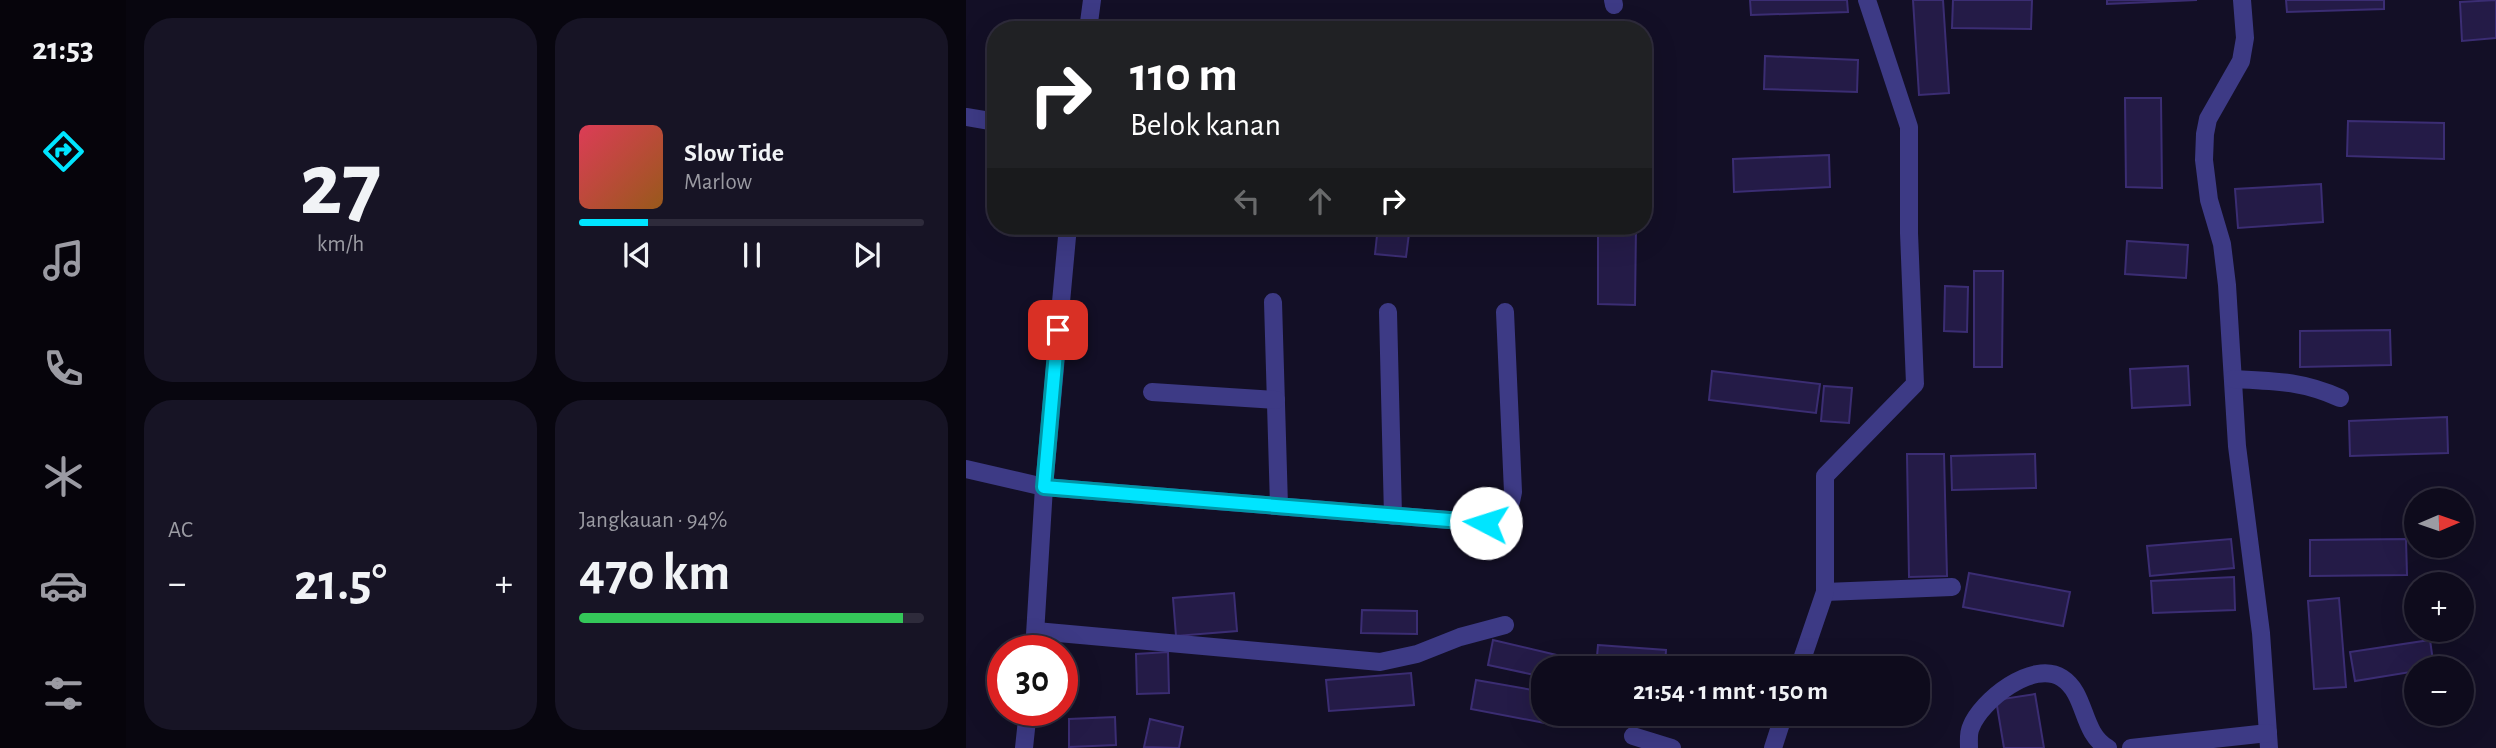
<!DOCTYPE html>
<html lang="id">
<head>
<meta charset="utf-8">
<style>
  body { margin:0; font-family:"Alegreya Sans",sans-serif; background:#171425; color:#f1f3f6; height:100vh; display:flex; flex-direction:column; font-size:26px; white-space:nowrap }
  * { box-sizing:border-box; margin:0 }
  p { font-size:23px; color:#9b9ba3 }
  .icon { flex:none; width:38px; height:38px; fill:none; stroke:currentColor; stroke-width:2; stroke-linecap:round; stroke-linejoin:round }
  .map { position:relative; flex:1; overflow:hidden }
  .panel { display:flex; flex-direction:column; gap:18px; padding:18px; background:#08060f; width:840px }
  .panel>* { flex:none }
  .hud { position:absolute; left:21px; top:21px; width:665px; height:214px; border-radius:28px; box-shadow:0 7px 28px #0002,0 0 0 2px #2e2b3b; background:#202124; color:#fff; overflow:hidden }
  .needle { width:46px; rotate:88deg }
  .fabs { position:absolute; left:1438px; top:488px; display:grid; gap:14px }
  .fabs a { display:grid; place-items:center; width:70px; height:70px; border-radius:50%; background:#0e0b1c; box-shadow:0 7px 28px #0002,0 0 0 2px #2e2b3b; font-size:35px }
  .speed { position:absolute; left:21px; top:635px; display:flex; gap:14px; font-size:35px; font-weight:700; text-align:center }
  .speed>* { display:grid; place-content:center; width:91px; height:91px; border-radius:50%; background:#0e0b1c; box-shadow:0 7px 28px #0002,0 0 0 2px #2e2b3b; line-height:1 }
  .speed .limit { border:10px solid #d22; background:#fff; color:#111 }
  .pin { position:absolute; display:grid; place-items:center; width:60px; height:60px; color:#fff; margin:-30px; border-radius:14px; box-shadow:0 4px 10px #0006 }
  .me { position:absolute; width:77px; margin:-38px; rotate:275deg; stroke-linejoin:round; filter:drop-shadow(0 0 5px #0008) }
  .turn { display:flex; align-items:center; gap:24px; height:147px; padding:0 28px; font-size:32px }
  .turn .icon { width:91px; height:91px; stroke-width:2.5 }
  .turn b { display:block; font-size:49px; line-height:60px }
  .lanes { display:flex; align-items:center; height:66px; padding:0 28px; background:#0003; justify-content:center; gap:35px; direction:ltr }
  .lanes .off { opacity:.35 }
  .big { font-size:52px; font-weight:600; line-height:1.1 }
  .panel .widget { flex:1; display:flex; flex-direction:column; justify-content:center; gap:10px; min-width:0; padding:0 24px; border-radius:28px; background:#171425 }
  .panel .dial { align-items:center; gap:0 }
  .dial b { font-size:91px; line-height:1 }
  .song { display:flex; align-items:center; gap:21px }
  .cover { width:84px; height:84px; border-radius:10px; background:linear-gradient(135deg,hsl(350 70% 55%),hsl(30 70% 35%)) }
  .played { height:7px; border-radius:4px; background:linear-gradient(90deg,#00e5ff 20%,#2e2b3b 20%) }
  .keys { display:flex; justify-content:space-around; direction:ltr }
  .heat { display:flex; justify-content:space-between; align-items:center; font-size:38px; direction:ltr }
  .charge { height:10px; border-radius:5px; background:linear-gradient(90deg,#34c759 94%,#2e2b3b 0) }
  .panel .tiles { flex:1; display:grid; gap:18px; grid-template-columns:repeat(2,1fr) }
  .trip { position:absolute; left:565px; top:656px; width:399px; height:70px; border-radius:28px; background:#0e0b1c; box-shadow:0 7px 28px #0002,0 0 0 2px #2e2b3b; font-weight:600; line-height:70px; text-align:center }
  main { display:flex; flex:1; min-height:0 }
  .tab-bar { display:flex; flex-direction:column; width:126px; justify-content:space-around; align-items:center; background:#06040b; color:#9b9ba3 }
  .tab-bar .icon { width:49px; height:49px }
  .tab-bar .active { color:#00e5ff }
  .tab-bar b { font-size:32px; color:#f1f3f6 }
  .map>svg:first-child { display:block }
  .building { fill:#241b47; stroke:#3b2d73; stroke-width:2 }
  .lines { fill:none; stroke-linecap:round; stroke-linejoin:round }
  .minor { stroke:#3d3a85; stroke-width:18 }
  .tertiary { stroke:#3d3a85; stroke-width:18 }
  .route-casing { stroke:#0095a6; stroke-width:18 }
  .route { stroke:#00e5ff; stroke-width:12 }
</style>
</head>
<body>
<main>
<nav class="tab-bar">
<b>21:53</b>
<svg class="icon active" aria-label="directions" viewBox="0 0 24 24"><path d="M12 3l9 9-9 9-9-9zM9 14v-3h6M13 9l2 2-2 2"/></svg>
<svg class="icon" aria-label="music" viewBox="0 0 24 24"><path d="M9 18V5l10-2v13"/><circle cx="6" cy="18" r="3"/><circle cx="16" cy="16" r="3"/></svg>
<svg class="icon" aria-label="phone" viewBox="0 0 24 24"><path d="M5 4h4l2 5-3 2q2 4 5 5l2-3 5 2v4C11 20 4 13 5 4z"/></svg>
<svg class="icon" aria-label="climate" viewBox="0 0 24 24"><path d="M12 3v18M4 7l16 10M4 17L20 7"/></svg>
<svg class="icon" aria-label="car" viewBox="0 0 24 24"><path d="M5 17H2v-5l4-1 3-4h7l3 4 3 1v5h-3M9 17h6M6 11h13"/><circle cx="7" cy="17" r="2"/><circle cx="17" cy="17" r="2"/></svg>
<svg class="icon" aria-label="filters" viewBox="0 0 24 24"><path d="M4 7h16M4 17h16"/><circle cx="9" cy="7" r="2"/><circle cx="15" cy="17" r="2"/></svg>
</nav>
<section class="panel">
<div class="tiles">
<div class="widget dial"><b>27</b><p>km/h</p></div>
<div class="widget">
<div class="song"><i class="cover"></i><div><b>Slow Tide</b><p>Marlow</p></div></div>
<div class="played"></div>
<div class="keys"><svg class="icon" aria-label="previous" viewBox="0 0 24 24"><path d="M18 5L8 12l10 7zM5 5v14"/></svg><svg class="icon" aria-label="pause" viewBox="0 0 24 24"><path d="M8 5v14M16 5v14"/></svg><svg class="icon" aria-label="next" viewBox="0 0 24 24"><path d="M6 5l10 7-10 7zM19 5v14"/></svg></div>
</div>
<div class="widget"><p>AC</p>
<div class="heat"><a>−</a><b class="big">21.5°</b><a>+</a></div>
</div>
<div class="widget"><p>Jangkauan · 94%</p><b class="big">470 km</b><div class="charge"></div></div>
</div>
</section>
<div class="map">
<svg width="1530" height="748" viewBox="0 0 1530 748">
  <rect width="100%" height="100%" fill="#130f26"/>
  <!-- building -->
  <g class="building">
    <polygon points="784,0 881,0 882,12 785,15"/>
    <polygon points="947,0 977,0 983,93 953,95"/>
    <polygon points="987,0 1066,0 1065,29 986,28"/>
    <polygon points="1141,0 1231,0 1141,4"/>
    <polygon points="1320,0 1418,0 1418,9 1321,12"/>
    <polygon points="1530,0 1530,38 1496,41 1494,2"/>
    <polygon points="799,56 892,60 891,92 798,89"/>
    <polygon points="1159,98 1195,98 1196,188 1160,187"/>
    <polygon points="1382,121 1478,123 1478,159 1381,156"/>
    <polygon points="863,155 864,187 768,192 767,159"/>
    <polygon points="1355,184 1357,222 1272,228 1269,189"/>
    <polygon points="298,226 362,226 361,233"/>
    <polygon points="412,226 444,226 440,257 409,254"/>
    <polygon points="463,226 531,226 531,234 463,235"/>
    <polygon points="632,226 670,226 669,305 632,304"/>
    <polygon points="1161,241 1222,245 1220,278 1159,274"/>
    <polygon points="1008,271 1037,271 1036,367 1008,367"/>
    <polygon points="979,286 1002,287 1001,332 978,331"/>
    <polygon points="1424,330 1425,365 1334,367 1334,331"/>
    <polygon points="1222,366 1224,405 1166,408 1164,369"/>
    <polygon points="746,371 854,384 850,413 743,400"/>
    <polygon points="858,386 886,388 883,423 855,421"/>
    <polygon points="1481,417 1482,453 1384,456 1383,421"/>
    <polygon points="941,454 978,454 981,576 943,577"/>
    <polygon points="1069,454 1070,488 986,490 985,456"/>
    <polygon points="1265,539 1268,568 1184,576 1181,546"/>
    <polygon points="1440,539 1441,575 1344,576 1344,540"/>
    <polygon points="1003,573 1104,592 1097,626 997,607"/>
    <polygon points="1268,577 1269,610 1187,613 1185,581"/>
    <polygon points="268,593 271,631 210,636 207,598"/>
    <polygon points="1373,598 1380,687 1348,689 1342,601"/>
    <polygon points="396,610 451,611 451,634 395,633"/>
    <polygon points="527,640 595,656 592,668 578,668 578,677 522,665"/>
    <polygon points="1464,640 1468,668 1451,668 1451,671 1389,681 1384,652"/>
    <polygon points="632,645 700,650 699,668 630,668"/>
    <polygon points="202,652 203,693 171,694 170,654"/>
    <polygon points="703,657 800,667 800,668 702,668"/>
    <polygon points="445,673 448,705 363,711 360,680"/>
    <polygon points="510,680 578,692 578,714 581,714 579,723 505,709"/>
    <polygon points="1069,694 1078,748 1038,748 1030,700"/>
    <polygon points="149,717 150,745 103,747 103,719"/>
    <polygon points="184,719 217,727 213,748 178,747"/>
  </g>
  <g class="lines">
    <!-- minor -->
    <g class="minor">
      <polyline points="647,0 648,5"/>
      <polyline points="1276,0 1279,38 1275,61 1242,119 1239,134 1238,160 1243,200 1256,244 1261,285 1271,446 1295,633 1303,748"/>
      <polyline points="0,117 30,122"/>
      <polyline points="307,302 313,506"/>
      <polyline points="422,312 427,516"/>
      <path d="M1267,379C1309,381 1336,381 1374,398"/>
      <polyline points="186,392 310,400"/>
      <path d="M0,469L78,487L520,523C540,521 544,510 547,492L539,312"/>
      <polyline points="859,592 986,587"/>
      <polyline points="70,631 414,662 451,654 494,637 539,625"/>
      <polyline points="833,668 859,592 859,476 949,384 943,233 943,127 901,0"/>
      <polyline points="667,736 706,748"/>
      <polyline points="807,748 818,714"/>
      <path d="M1003,748C1003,741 1002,733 1005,727C1015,701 1067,659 1096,678C1121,694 1115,733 1142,748"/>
      <polyline points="1165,748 1302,733"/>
    </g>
    <!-- tertiary -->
    <g class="tertiary">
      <polyline points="122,30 126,0"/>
      <polyline points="68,651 78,487 102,226"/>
      <polyline points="58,748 62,710"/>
    </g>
  </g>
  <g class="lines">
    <defs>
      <polyline id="route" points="92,330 78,487 520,523"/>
    </defs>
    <!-- route casing -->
    <use href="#route" class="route-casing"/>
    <!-- route -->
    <use href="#route" class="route"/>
  </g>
</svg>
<div class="fabs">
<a><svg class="needle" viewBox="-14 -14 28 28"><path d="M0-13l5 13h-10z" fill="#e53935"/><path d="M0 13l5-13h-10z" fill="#9b9ba3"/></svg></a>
<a>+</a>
<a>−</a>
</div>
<div class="speed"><div class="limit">30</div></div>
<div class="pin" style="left:92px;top:330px;background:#d93025"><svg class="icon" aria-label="arrive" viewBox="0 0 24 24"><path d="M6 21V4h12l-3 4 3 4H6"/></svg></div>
<svg class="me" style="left:520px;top:523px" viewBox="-20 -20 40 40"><circle r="19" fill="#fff"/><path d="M0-13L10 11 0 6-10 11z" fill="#00e5ff"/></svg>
<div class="trip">21:54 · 1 mnt · 150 m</div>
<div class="hud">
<div class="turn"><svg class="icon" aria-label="right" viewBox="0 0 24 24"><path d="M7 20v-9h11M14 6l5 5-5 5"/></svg><div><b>110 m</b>Belok kanan</div></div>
<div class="lanes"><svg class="icon off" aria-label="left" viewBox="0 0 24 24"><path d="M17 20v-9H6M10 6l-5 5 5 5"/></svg><svg class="icon off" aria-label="ahead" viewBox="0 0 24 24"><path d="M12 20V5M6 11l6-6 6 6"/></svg><svg class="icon" aria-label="right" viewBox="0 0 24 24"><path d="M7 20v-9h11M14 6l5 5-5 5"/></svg></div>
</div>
</div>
</main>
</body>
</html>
